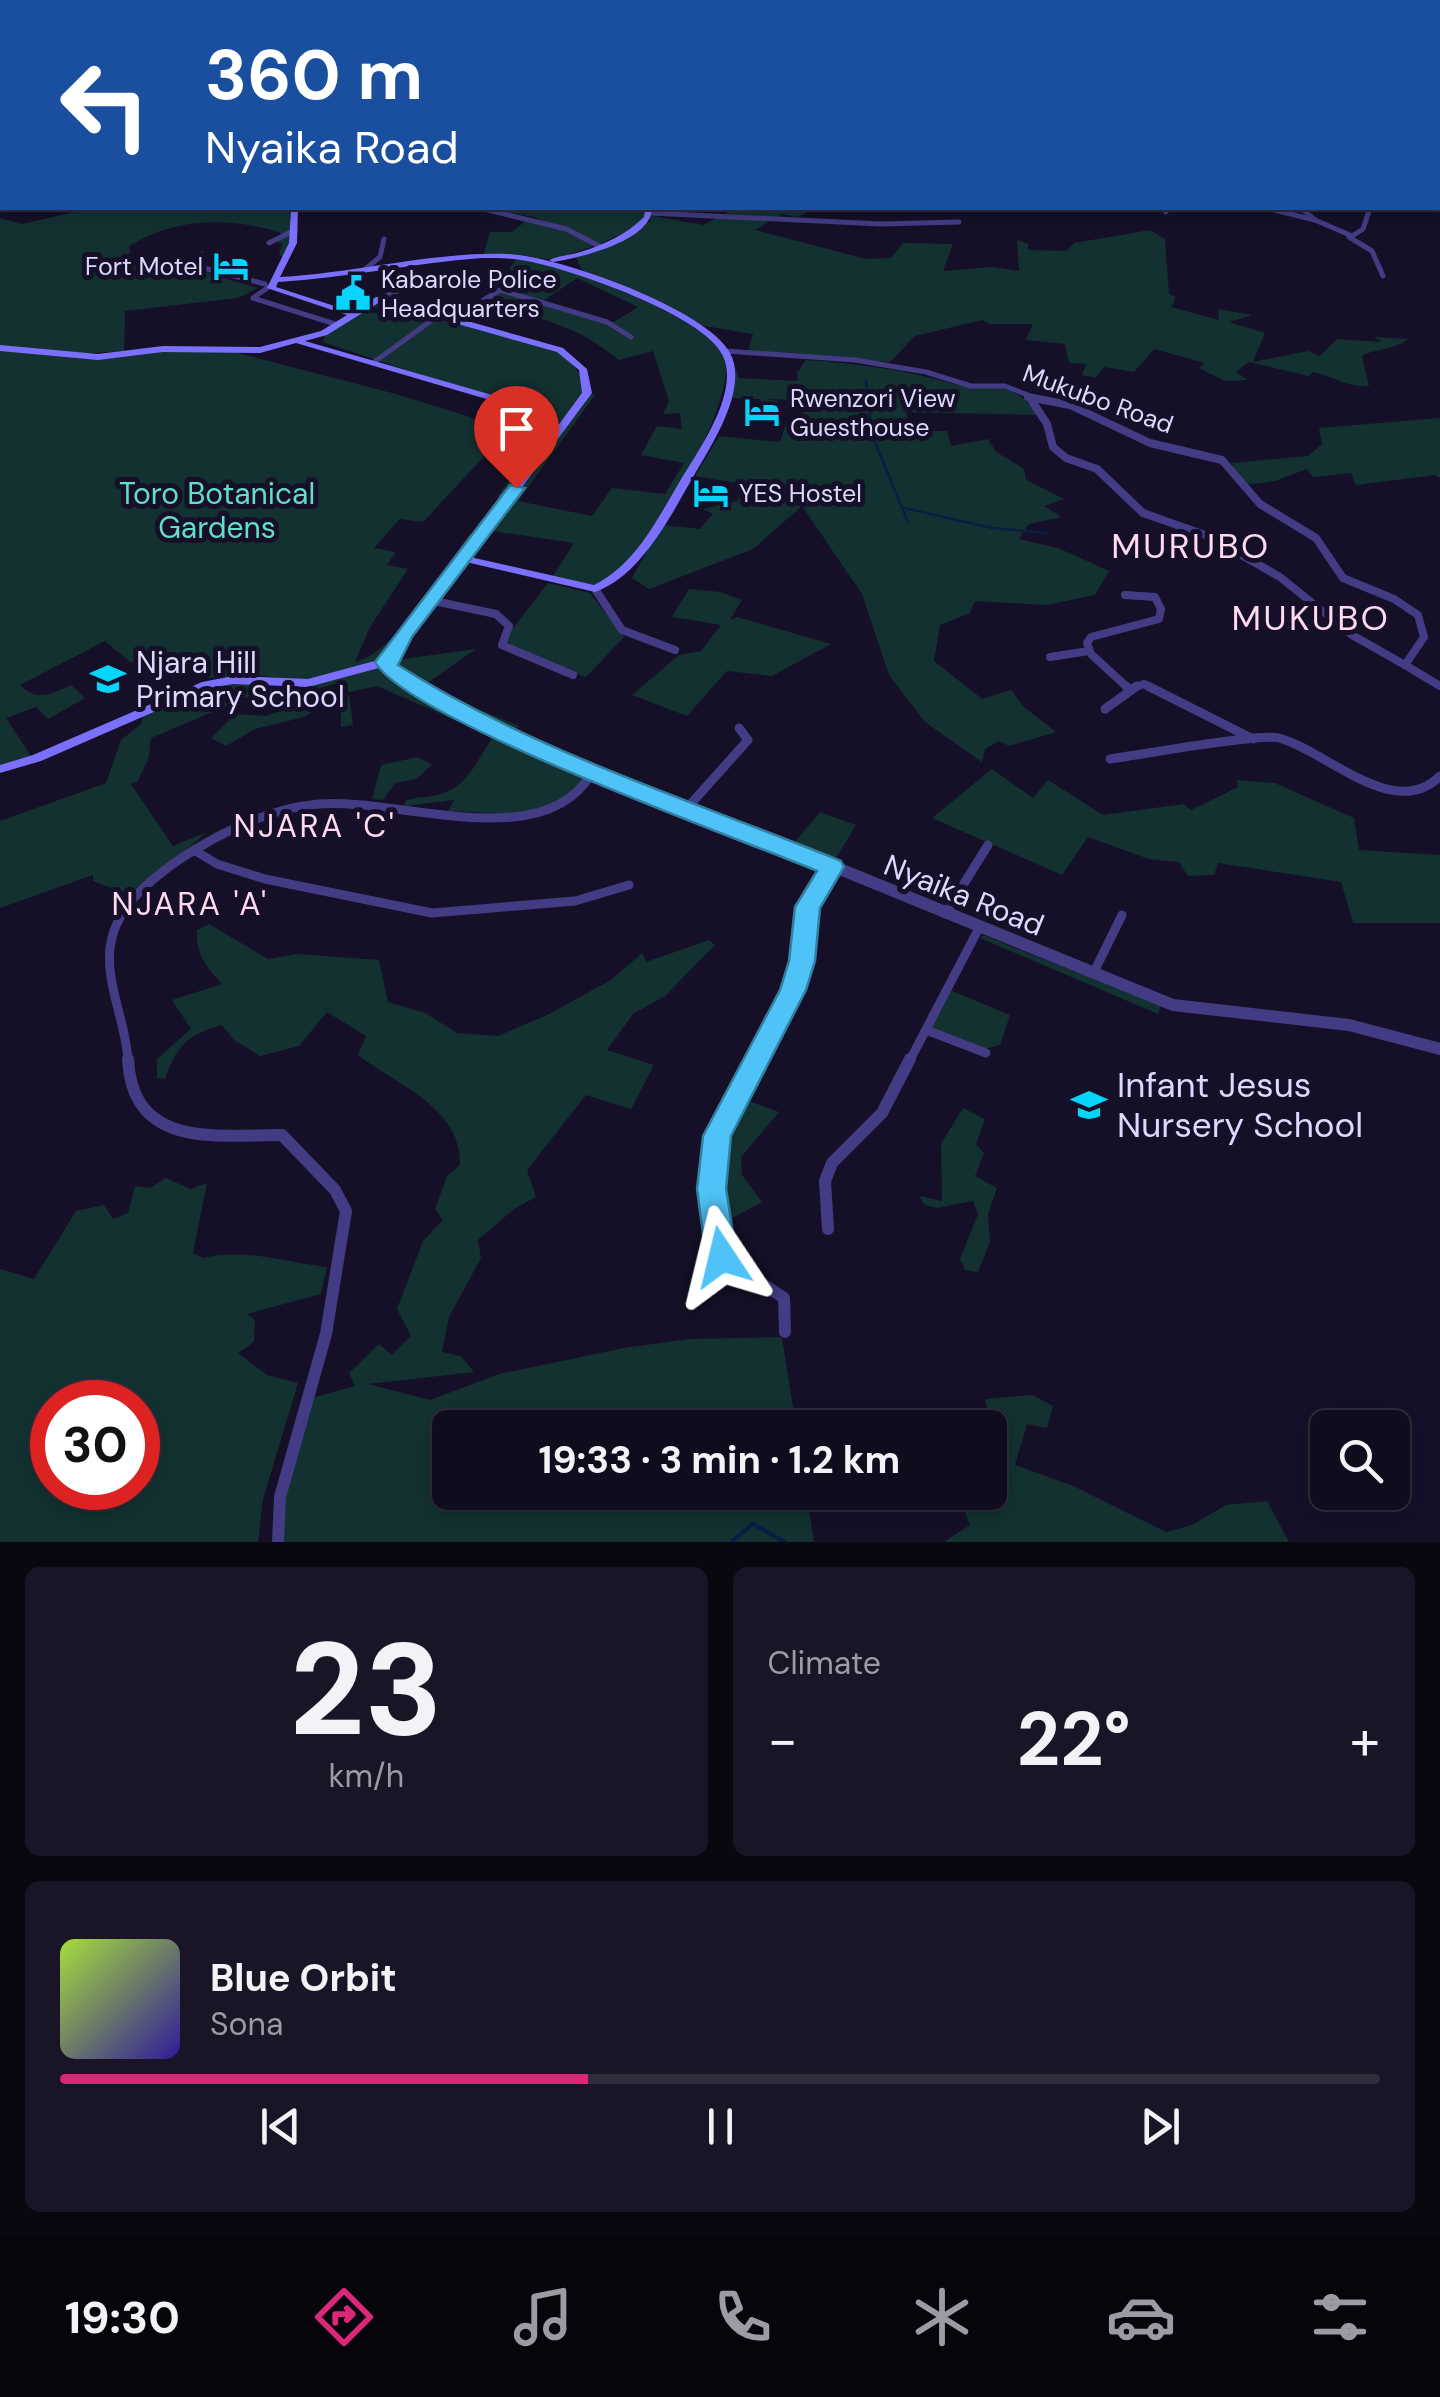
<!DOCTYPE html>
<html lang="en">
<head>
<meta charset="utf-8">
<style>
  body { margin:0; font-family:"DM Sans",sans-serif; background:#191526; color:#f1f3f6; height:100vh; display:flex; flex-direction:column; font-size:38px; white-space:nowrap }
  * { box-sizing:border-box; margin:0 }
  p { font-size:32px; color:#9c9ba4 }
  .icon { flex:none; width:55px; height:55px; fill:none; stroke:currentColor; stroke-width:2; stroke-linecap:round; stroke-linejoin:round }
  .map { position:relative; height:1542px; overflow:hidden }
  .sheet { display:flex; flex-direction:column; gap:25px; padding:25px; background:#090710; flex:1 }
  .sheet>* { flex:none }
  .banner { position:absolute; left:0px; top:0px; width:1440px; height:210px; box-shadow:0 5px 15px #0003,0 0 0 2px #302c3b; background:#1a4fa0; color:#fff; overflow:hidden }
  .controls { position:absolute; left:1310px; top:1410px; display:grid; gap:20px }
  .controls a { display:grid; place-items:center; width:100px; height:100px; border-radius:15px; background:#100c1d; box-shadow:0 5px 15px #0003,0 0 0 2px #302c3b; font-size:50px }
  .speed { position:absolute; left:30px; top:1380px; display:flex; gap:20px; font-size:50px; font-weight:700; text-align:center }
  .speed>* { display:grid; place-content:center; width:130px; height:130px; border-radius:50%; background:#100c1d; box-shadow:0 5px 15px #0003,0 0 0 2px #302c3b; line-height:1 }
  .speed .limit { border:15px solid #d22; background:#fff; color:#111 }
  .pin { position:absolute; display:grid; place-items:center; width:85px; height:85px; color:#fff; margin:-102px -42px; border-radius:50% 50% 50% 0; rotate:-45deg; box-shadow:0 0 10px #0007 }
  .pin .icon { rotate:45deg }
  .me { position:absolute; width:110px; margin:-55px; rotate:350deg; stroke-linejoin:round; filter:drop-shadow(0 0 8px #0008) }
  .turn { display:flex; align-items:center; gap:35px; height:210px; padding:0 40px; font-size:45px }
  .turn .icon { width:130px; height:130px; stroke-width:2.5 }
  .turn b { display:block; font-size:70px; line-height:85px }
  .big { font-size:75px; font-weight:700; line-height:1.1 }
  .sheet .card { flex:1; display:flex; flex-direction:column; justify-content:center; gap:15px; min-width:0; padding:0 35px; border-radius:15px; background:#191526 }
  .sheet .dial { align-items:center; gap:0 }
  .dial b { font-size:130px; line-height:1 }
  .song { display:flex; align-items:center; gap:30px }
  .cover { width:120px; height:120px; border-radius:15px; background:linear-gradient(135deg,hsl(80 70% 55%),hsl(250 70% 35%)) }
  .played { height:10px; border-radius:5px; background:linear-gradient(90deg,#db2777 40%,#302c3b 40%) }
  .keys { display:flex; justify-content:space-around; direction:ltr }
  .heat { display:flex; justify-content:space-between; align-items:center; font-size:55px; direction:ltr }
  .sheet .tiles { flex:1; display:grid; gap:25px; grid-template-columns:1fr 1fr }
  .card:last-child { grid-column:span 2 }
  .trip { position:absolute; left:432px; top:1410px; width:575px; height:100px; border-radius:15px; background:#100c1d; box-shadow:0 5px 15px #0003,0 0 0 2px #302c3b; font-weight:700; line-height:100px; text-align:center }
  .tab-bar { display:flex; height:160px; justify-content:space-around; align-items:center; background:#06050c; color:#9c9ba4 }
  .tab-bar .icon { width:70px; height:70px }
  .tab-bar .active { color:#db2777 }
  .tab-bar b { font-size:45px; color:#f1f3f6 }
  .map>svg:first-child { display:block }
  .green { fill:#133131; fill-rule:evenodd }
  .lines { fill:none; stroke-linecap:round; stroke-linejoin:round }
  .stream-far1 { stroke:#0b1d45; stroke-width:2.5 }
  .stream { stroke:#0b1d45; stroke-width:4 }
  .minor-far4 { stroke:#433c85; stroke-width:4 }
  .minor-far3 { stroke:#433c85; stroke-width:5 }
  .minor-far2 { stroke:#433c85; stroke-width:8 }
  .minor-far1 { stroke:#433c85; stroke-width:9 }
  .minor { stroke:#433c85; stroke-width:12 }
  .tertiary-far1 { stroke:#433c85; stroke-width:9 }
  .tertiary { stroke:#433c85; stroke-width:12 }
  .secondary { fill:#7b70fc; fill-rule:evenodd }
  .primary { stroke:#cb60fc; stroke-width:14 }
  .trunk { fill:#e45acc; fill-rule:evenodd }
  .route { fill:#4fc3f7; stroke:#337fa1; stroke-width:2.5 }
  .labels { text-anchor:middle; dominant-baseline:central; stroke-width:10; stroke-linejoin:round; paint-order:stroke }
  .far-poi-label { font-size:25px; fill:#ded7fe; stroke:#151027; text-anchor:start }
  .far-street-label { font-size:25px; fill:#ded7fe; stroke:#151027 }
  .park-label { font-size:30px; fill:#63dec6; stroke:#151027 }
  .poi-label { font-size:30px; fill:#ded7fe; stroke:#151027; text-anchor:start }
  .street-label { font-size:30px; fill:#ded7fe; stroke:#151027 }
  .neighbourhood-label { font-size:32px; letter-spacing:2.5px; fill:#fed9ef; stroke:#151027 }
  .quarter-label { font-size:35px; letter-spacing:2.5px; fill:#fed9ef; stroke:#151027 }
  .near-poi-label { font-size:35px; fill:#ded7fe; stroke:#151027; text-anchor:start }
</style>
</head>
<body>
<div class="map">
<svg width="1440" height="1542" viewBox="0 0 1440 1542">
  <rect width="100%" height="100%" fill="#151027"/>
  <!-- green -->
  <g class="green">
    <path d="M92,208H289L292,243L284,257L279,255L282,244L274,239L282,233C230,217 176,217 129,246L130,261L187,260L213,275L258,288L238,298L125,311L124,351L77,354L0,346V218L22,224Z"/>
    <polygon points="485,208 643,208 645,216 632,229 600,244 534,217"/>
    <path d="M736,208L785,211L814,208L798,217L782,214L755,230L866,259L891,258L903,243L953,244L943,271L992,267L1019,271L1017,240L1028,244V250L1067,251L1074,243L1150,230L1165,239L1169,294L1176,297L1171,307L1219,320L1218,309L1252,315L1229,322L1265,333L1253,362L1308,351L1320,356L1337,339L1382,342L1374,337L1409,339C1391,351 1369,350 1362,356L1369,386C1349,388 1333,376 1313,372L1309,376L1249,362L1236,372L1248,380L1225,381L1199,368L1205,363L1154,349L1134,372L1104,367L1096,378L1082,375L1086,364L1069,363L1065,344L1026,340L1033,324H990L982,320L915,336L890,362L748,352L753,334L699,325L671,308L582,270L576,257L650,221L648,215L703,225Z"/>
    <polygon points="528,219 570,232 594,246 555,259 483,256 490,232 512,232"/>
    <path d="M517,258C557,262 705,318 723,353C744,393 648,555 612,579C595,591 572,580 553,576L574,543L485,530L582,407L586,394L595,395L518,501L592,516L612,488L665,494L684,463L641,455L657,426L682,429L680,413L663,414L669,401L653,351L619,360C575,324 535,316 481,304L498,292L614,322L638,307L577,278L543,301L520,294L539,281L509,269Z"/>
    <path d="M386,304L560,351C612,398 565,412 538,447C527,462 516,482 503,498L497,497L535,446L521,421L502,405L507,404L323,342L326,333L362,309L379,314L385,309L370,306Z"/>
    <path d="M0,350L100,358L162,350L234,352L396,394L470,417L491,429L492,448L423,522L400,519L374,548L396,552L387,565L408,569L370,627L355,662C398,652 444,567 470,534H477L391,650L370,663L309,682L251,674L208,678L180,663L130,662L105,641L20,685C36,702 51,694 71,685L85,698L48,719L36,707L6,718L31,756L0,765Z"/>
    <path d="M730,355L739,378L798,381L797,373L806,360C862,364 900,369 954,384C972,388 992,384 1009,390C1022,395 1029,404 1038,415L906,412L912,431H947L951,446L988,439L996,452L1024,469L1026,480L1064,499L1044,506L1062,517L1029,524L1019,539L1058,548L1109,571L1095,595L1046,605L975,601L970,613L940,625L934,661L982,699L1011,690L1024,707L1056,732L1009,746L999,741L985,749L982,762L925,722L889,675L862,594L802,506L753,549L649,589L632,578L662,525L700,529L713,514L703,509L737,501L747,485L695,476L719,436L780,442L787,421H803L799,400L764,399L778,401L780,407L772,412L764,408L760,399L731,398Z"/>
    <polygon points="1440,418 1440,478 1435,475 1356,485 1351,473 1313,477 1307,469 1275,481 1244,485 1231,463 1308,456 1322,444 1319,428"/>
    <polygon points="548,583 590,593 624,637 586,677 533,659 504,640"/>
    <polygon points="689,589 720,592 742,600 730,620 737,617 831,644 772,676 727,671 687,716 632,695 679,655 701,651 721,625 672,617"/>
    <polygon points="476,649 423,686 519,726 511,732 435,698 397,668 397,660"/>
    <path d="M382,666C403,693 432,704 462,718L457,721L377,686L349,692L343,682L316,689L306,687Z"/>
    <path d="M250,682L260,687L250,696L151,738L149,757L138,781L131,784L173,846L207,832L132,896L93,881V875L0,908V821L106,783L121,740L141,724L144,712C178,696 212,684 250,682Z"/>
    <polygon points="336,692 349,696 353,725 341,727 341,712 332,706 320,707 304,717 255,729 226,746 211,738 235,714 266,716"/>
    <path d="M496,732L594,774L564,805L513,814L448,811L454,800L405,806V801C417,796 425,798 437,795C469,788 478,757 496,732Z"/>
    <polygon points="418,757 432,765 416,779 395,783 383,800 372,799 381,765"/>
    <polygon points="992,769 1033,798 1048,780 1103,815 1184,804 1191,810 1238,787 1237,780 1275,783 1354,818 1359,850 1440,855 1440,923 1353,923 1341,882 1218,863 1214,875 1188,876 1179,862 1149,859 1088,837 1062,875 932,818"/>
    <polygon points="820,812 856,825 833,863 792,845"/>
    <path d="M209,924L268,959L297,954L379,960L388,1002L425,1013L457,1033L498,1036L547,1015L611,980L642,953L646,962L709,940L715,945L665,996L633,1014L607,1050L654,1065L631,1109L586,1095L527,1170L536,1197L514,1209L478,1240L481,1258L449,1317L442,1352L461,1356L474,1372L368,1384L430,1400L499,1374L624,1348L689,1339L782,1337L796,1427L450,1428V1492L806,1493L814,1542H276L308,1399L355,1386L349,1373L379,1344L392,1355L411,1336L397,1309L423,1241L443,1220L435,1209L447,1176L460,1165C462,1108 397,1085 358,1055L366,1036L327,1012L299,1046L260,1056L234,1040L222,1025C188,1034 176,1047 165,1079L157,1078V1059L191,1029L172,1000L222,984C207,968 195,953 197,930Z"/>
    <polygon points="983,935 1161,1006 1158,1014 980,938"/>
    <polygon points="950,990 1010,1015 1000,1045 984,1049 930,1028"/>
    <polygon points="730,1094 779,1112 741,1157 742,1175 762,1202 711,1230 706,1134"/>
    <polygon points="963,1108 985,1119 976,1144 984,1153 975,1176 997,1188 988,1214 990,1242 978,1272 965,1270 960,1259 978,1214 973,1201 937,1208 925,1205 919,1196 942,1201 941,1144"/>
    <path d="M166,1178L191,1189L207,1183L193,1253L203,1258C245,1248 284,1262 327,1267L321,1294L247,1314L255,1320L254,1342L238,1353L267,1375L298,1383L263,1499L258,1542H0V1269L34,1279L76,1211L104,1205L113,1219L128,1213L135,1186L150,1188ZM138,1402V1488H52V1402Z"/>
    <polygon points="1033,1395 1053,1406 1047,1428 1027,1424 1015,1465 1073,1486 1166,1532 1192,1525 1226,1505 1267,1501 1289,1542 944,1542 970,1525 962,1504 971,1493 990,1492 990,1469 998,1458 985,1399"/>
  </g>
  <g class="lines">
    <!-- stream-far1 -->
    <g class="stream-far1">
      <polyline points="1063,0 1068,2"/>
      <polyline points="1102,2 1143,2"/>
      <polyline points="1162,2 1181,2"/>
      <polyline points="866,380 872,435 908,522"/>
      <polyline points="904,508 992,528 1048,533"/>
    </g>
    <!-- stream -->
    <polyline class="stream" points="731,1542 753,1524 785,1542"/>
    <!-- minor-far4 -->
    <g class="minor-far4">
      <polyline points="797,0 801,2"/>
      <polyline points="948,0 966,2"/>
      <polyline points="207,2 226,1"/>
      <polyline points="283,2 302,0"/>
      <polyline points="640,2 648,0"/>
      <polyline points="693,2 698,0"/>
      <polyline points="749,2 755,0"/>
      <polyline points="1030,2 1037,0"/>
    </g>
    <!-- minor-far3 -->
    <g class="minor-far3">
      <polyline points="480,208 566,229 599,246"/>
      <polyline points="1266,208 1315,220"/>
      <polyline points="1301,208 1315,220 1352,236 1363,229 1370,208"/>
      <polyline points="1166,212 1168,208"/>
      <polyline points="650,213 881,224 959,222"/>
      <polyline points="1349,237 1372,251 1383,276"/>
      <polyline points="269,243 295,230"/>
      <polyline points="202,254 204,268 265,284"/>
      <polyline points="358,275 380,257 384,239"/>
      <polyline points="273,284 253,298 335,324"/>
      <polyline points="379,299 411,285 474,284"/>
      <polyline points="453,319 500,290 607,322 631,337"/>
      <polyline points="726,351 855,360 926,372 971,386 1005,386 1038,399"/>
      <polyline points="374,362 439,315"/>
    </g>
    <!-- minor-far2 -->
    <g class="minor-far2">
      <polyline points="1028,397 1070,405 1150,443 1222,460 1260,504 1316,538 1343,578 1394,599 1418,615 1424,637 1405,665 1440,686"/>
      <polyline points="1030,398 1047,424 1053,447 1066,458 1097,469 1143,513 1208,536 1280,577 1352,635 1405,665"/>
      <polyline points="595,589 622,630 675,650"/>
      <polyline points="1125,595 1155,597 1161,609 1159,619 1091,637 1087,643 1091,654 1129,689"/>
      <polyline points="429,600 496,614 509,626 502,645 573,675"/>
      <polyline points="1050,657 1089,651"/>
      <polyline points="1130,689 1144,684 1153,689"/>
    </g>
    <!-- minor-far1 -->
    <g class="minor-far1">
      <polyline points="1126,686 1129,689"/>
      <polyline points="1148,686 1253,739"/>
      <polyline points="1105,709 1137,686"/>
      <path d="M1110,759C1139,755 1260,733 1279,738C1327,751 1394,822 1440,776"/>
      <polyline points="688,807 748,740 739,728"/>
      <polyline points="194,850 217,864 265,879 432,913 575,901 629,885"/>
      <polyline points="945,914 988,845"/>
      <polyline points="1093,974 1122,915"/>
      <polyline points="926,1030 986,1053"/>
      <path d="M128,1062C127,1023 103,980 111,942C118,906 149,881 177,861C219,833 267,809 318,804C397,797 543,856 591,774"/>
      <polyline points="757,1062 797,980 809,909 832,867"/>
      <polyline points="909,1062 979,928"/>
    </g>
    <!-- minor -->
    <g class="minor">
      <path d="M128,1059C132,1149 216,1135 282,1135L335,1190L346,1211L326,1334L280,1497L278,1542"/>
      <path d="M759,1059C716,1132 708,1174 722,1257L784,1298L785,1332"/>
      <polyline points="828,1229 825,1181 832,1163 882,1113 910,1059"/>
    </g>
    <!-- tertiary-far1 -->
    <polyline class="tertiary-far1" points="386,662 395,675 417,689"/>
    <!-- tertiary -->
    <polyline class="tertiary" points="413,686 591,774 688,807 1173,1005 1349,1025 1440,1049"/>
    <!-- secondary -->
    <g class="secondary">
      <polygon points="0,161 2,161 2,165 0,166"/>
      <polygon points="1440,168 1440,173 1438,173 1438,169"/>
      <path d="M291,208H298L297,243L280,277C356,273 430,252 506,254C556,255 707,309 730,353C747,384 719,433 703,460C676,504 646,574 595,592L466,562L390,665L308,687L233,684L209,688L41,761L0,773V765L33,755L202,682L233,676L308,679L382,659L541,449L521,419L500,403L296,343L260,353L163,352L98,360L0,351V345L98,354L163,346L260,347L321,331L347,315L267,288L289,243ZM482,258C497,258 512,258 527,261C570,269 705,315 723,356C740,393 698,451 680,481C657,520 635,565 594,585L470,557L592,393L587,369L563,348L382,297H376L353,312L276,287L278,282C346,278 413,263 482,258ZM380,302L557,352L579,370L582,393L546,442L527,415L506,399L305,341L327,335Z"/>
      <path d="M645,208H652C652,241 579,258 553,262L549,260C558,256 570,255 580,252C604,245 627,234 644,217Z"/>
    </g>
    <!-- primary -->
    <polyline class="primary" points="334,2 350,0"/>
    <!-- trunk -->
    <g class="trunk">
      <polygon points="278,0 284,0 283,2 277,2"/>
      <polygon points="0,183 2,184 2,188 0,189"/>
    </g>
  </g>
  <!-- route -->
  <path class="route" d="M510,485L525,488L412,637L398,665C534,752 692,800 841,861L844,867L820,908L815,961L806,990L731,1136L726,1189L737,1257L733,1268L722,1272L711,1268L706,1257L697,1189L703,1136L780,990L789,961L795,907L817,871C738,838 408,720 375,662Z"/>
  <!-- icons -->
  <defs>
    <symbol id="hotel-bare" viewBox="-9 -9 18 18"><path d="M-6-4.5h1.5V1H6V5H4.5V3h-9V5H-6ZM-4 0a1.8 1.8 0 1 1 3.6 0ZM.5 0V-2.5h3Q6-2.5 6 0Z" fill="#07d4fb" stroke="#151027" stroke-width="2.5" paint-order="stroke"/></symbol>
    <symbol id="civic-bare" viewBox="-9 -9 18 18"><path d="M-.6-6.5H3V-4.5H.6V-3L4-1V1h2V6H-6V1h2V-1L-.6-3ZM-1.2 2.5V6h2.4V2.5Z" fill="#07d4fb" stroke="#151027" stroke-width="2.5" paint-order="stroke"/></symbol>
    <symbol id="school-bare" viewBox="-9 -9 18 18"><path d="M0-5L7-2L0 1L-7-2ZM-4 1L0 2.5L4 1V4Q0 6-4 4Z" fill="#07d4fb" stroke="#151027" stroke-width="2.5" paint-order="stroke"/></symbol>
  </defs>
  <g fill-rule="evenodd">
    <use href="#hotel-bare" x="206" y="241" width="50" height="50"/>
    <use href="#civic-bare" x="328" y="268" width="50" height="50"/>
    <use href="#hotel-bare" x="737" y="387" width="50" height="50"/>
    <use href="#hotel-bare" x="686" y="468" width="50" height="50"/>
    <use href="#school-bare" x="83" y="654" width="50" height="50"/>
    <use href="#school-bare" x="1064" y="1080" width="50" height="50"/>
  </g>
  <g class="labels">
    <!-- far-poi labels -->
    <g class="far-poi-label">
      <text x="203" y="266" text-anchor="end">Fort Motel</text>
      <text x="381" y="279">Kabarole Police<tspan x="381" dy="29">Headquarters</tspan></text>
      <text x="790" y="398">Rwenzori View<tspan x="790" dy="29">Guesthouse</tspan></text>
      <text x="739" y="493">YES Hostel</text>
    </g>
    <!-- far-street labels -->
    <g class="far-street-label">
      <text transform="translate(1098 399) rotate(20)">Mukubo Road</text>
    </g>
    <!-- park labels -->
    <g class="park-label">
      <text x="217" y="493">Toro Botanical<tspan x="217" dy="34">Gardens</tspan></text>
    </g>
    <!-- poi labels -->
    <g class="poi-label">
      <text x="136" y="662">Njara Hill<tspan x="136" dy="34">Primary School</tspan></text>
    </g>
    <!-- street labels -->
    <g class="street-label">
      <text transform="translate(964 895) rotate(22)">Nyaika Road</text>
    </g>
    <!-- neighbourhood labels -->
    <g class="neighbourhood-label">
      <text x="315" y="826">NJARA 'C'</text>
      <text x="190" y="904">NJARA 'A'</text>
    </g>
    <!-- quarter labels -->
    <g class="quarter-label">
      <text x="1191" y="546">MURUBO</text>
      <text x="1311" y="618">MUKUBO</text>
    </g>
    <!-- near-poi labels -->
    <g class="near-poi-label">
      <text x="1117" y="1085">Infant Jesus<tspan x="1117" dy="40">Nursery School</tspan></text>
    </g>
  </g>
</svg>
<div class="controls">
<a><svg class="icon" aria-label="search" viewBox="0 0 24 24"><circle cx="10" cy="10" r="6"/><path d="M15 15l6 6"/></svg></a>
</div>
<div class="speed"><div class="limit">30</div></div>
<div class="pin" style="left:516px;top:488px;background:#d93025"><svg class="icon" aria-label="arrive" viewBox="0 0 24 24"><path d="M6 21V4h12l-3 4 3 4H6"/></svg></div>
<svg class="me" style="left:722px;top:1257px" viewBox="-20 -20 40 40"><path d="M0-17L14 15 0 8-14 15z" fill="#4fc3f7" stroke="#fff" stroke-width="4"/></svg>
<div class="trip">19:33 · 3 min · 1.2 km</div>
<div class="banner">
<div class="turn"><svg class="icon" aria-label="left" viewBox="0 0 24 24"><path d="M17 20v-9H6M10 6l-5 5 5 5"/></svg><div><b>360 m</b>Nyaika Road</div></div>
</div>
</div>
<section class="sheet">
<div class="tiles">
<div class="card dial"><b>23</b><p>km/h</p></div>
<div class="card"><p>Climate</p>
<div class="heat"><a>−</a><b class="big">22°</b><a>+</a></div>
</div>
<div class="card">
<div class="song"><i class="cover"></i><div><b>Blue Orbit</b><p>Sona</p></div></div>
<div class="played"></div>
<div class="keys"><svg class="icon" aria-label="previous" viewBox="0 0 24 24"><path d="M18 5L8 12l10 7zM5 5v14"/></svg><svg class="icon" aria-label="pause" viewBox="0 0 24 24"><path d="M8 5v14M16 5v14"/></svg><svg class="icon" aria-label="next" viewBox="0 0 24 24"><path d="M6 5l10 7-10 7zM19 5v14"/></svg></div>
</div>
</div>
</section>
<nav class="tab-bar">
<b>19:30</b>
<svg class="icon active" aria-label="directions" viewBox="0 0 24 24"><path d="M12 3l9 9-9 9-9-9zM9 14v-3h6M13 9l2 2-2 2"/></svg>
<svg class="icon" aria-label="music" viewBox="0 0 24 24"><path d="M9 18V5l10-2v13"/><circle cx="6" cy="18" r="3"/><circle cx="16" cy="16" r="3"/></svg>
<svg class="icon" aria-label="phone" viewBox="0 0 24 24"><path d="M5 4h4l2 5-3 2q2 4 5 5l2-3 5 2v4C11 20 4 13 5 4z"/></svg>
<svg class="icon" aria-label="climate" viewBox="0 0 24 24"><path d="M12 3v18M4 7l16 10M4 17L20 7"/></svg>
<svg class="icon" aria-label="car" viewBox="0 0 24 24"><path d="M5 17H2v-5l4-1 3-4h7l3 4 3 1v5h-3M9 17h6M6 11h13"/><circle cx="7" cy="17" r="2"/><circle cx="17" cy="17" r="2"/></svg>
<svg class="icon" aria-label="filters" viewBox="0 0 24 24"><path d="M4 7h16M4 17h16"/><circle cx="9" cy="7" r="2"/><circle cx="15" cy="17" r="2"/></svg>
</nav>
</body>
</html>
